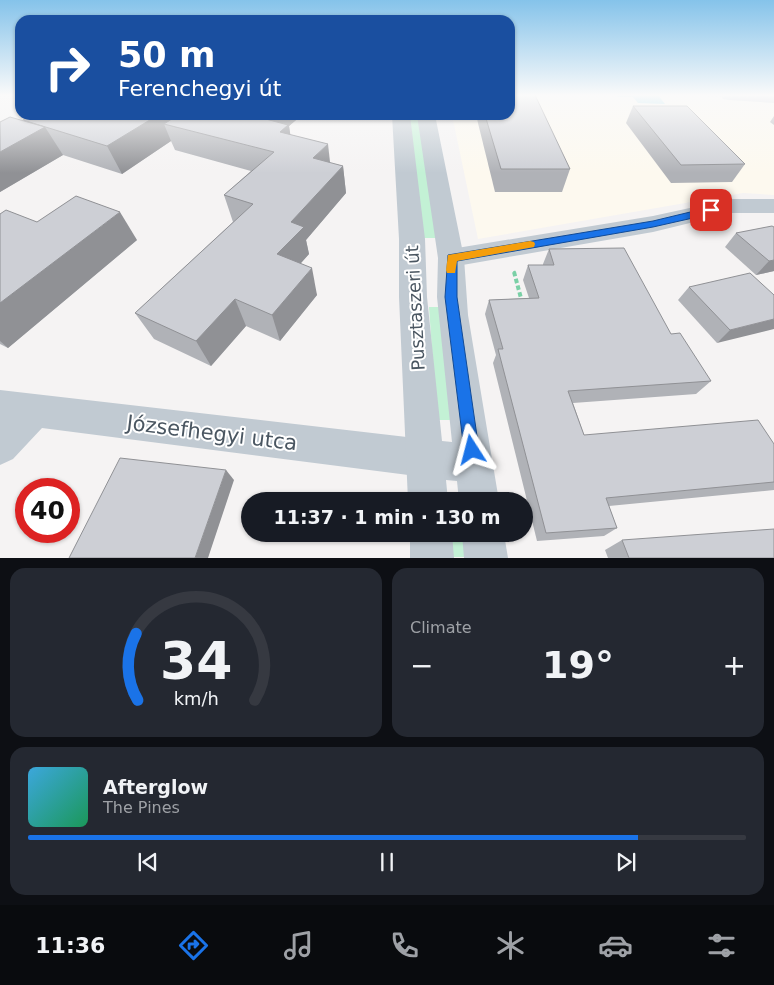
<!DOCTYPE html>
<html lang="en">
<head>
<meta charset="utf-8">
<style>
  body { margin:0; font-family:"DejaVu Sans",sans-serif; background:#242831; color:#f1f3f6; height:100vh; display:flex; flex-direction:column; font-size:19px; white-space:nowrap }
  * { box-sizing:border-box; margin:0 }
  p { font-size:16px; color:#9ea1a6 }
  .icon { flex:none; width:28px; height:28px; fill:none; stroke:currentColor; stroke-width:2; stroke-linecap:round; stroke-linejoin:round }
  .map { position:relative; height:558px; overflow:hidden }
  .panel { display:flex; flex-direction:column; gap:10px; padding:10px; background:#0d0f14; flex:1 }
  .panel>* { flex:none }
  .banner { position:absolute; left:15px; top:15px; width:500px; height:105px; border-radius:15px; box-shadow:0 1px 4px #0004; background:#1a4fa0; color:#fff; overflow:hidden }
  .speed { position:absolute; left:15px; top:478px; display:flex; gap:10px; font-size:25px; font-weight:700; text-align:center }
  .speed>* { display:grid; place-content:center; width:65px; height:65px; border-radius:50%; background:#171b24; box-shadow:0 1px 4px #0004; line-height:1 }
  .speed .limit { border:8px solid #d22; background:#fff; color:#111 }
  .pin { position:absolute; display:grid; place-items:center; width:42px; height:42px; color:#fff; margin:-21px; border-radius:10px; box-shadow:0 2px 8px #0006 }
  .me { position:absolute; width:55px; margin:-28px; rotate:351deg; stroke-linejoin:round; filter:drop-shadow(0 0 4px #0008) }
  .turn { display:flex; align-items:center; gap:18px; height:105px; padding:0 20px; font-size:22px }
  .turn .icon { width:65px; height:65px; stroke-width:2.5 }
  .turn b { display:block; font-size:35px; line-height:42px }
  .big { font-size:38px; font-weight:800; line-height:1.1 }
  .panel .tile { flex:1; display:flex; flex-direction:column; justify-content:center; gap:8px; min-width:0; padding:0 18px; border-radius:15px; background:#242831 }
  .panel .dial { align-items:center; gap:0 }
  .dial svg { height:130px; overflow:visible; fill:none; stroke:#363941; stroke-width:7; stroke-linecap:round; text-anchor:middle }
  .dial text { fill:#f1f3f6; stroke:none }
  .song { display:flex; align-items:center; gap:15px }
  .cover { width:60px; height:60px; border-radius:8px; background:linear-gradient(135deg,hsl(200 70% 55%),hsl(150 70% 35%)) }
  .played { height:5px; border-radius:2px; background:linear-gradient(90deg,#1a73e8 85%,#363941 85%) }
  .keys { display:flex; justify-content:space-around; direction:ltr }
  .heat { display:flex; justify-content:space-between; align-items:center; font-size:28px; direction:ltr }
  .panel .tiles { flex:1; display:grid; gap:10px; grid-template-columns:1fr 1fr }
  .tile:last-child { grid-column:span 2 }
  .trip { position:absolute; left:241px; top:492px; width:292px; height:50px; border-radius:25px; background:#171b24; box-shadow:0 1px 4px #0004; font-weight:800; line-height:50px; text-align:center }
  .dock { display:flex; height:80px; justify-content:space-around; align-items:center; background:#090b0e; color:#9ea1a6 }
  .dock .icon { width:35px; height:35px }
  .dock .on { color:#1a73e8 }
  .dock b { font-size:22px; color:#f1f3f6 }
  .map>svg:first-child { display:block }
  .commercial { fill:#fdf9ef }
  .green { fill:#c3f1d5 }
  .water { fill:#90daee }
  .lines { fill:none; stroke-linecap:round; stroke-linejoin:round }
  .path-far1 { stroke:#7ad0a6; stroke-width:2.5; stroke-dasharray:3 2.5; stroke-linecap:butt }
  .path { stroke:#7ad0a6; stroke-width:4; stroke-dasharray:4.5 2.5; stroke-linecap:butt }
  .minor { fill:#c1cad2; fill-rule:evenodd }
  .tertiary { fill:#c1cad2; fill-rule:evenodd }
  .wall { fill:#b0b2b7 }
  .shaded-wall { fill:#909195 }
  .building { fill:#cdcfd5; stroke:#909195 }
  .route { fill:#1a73e8; stroke:#114b97 }
  .slow { fill:#f59e0b }
  .labels { text-anchor:middle; dominant-baseline:central; stroke-width:4; stroke-linejoin:round; paint-order:stroke }
  .street-label { font-size:18px; fill:#4a5661; stroke:#fff }
  .near-street-label { font-size:21px; fill:#4a5661; stroke:#fff }
</style>
</head>
<body>
<div class="map">
<svg width="774" height="558" viewBox="0 0 774 558">
  <rect width="100%" height="100%" fill="#f5f3f3"/>
  <!-- commercial -->
  <polygon class="commercial" points="510,95 687,95 774,101 774,195 743,193 478,239 452,115 510,115"/>
  <!-- green -->
  <g class="green">
    <polygon points="409,115 421,115 436,238 421,238"/>
    <polygon points="429,307 444,307 453,420 437,420"/>
    <polygon points="440,534 470,534 473,557 442,557"/>
  </g>
  <!-- water -->
  <polygon class="water" points="616,95 658,95 665,104 638,103 633,97 618,97"/>
  <g class="lines">
    <!-- path-far1 -->
    <polyline class="path-far1" points="514,271 515,273"/>
    <!-- path -->
    <polyline class="path" points="514,272 522,302"/>
    <!-- minor -->
    <g class="minor">
      <polygon points="721,95 774,95 774,103 729,100 723,99"/>
      <polygon points="731,199 774,199 774,213 731,213 653,232 451,267 442,265 438,258 442,251 451,249 653,216"/>
      <polygon points="0,390 424,439 437,445 443,458 437,471 424,477 42,428 13,459 0,465"/>
    </g>
    <!-- tertiary -->
    <g class="tertiary">
      <polygon points="392,115 410,115 425,239 427,297 442,441 452,442 437,297 438,258 417,115 435,115 464,258 468,315 499,501 459,501 457,481 446,480 448,501 408,501 399,297 399,239"/>
      <polygon points="410,534 452,534 454,558 410,558"/>
      <polygon points="462,534 504,534 508,558 464,558"/>
    </g>
  </g>
  <!-- wall -->
  <g class="wall">
    <polygon points="633,106 745,164 732,182 671,183 626,123"/>
    <polygon points="33,115 173,115 174,117 178,115 302,115 289,126 290,134 331,163 343,166 346,193 306,240 309,254 301,263 317,295 280,341 246,326 211,366 154,339 135,313 233,222 224,195 251,171 175,150 171,141 122,174 63,155 0,192 0,122 23,121"/>
    <polygon points="476,115 510,115 570,169 562,192 495,192"/>
    <polygon points="774,116 774,125 770,122"/>
    <polygon points="0,214 37,222 137,240 8,348 0,344"/>
    <polygon points="774,227 774,271 756,275 725,247 736,233"/>
    <polygon points="549,249 671,334 711,381 696,394 573,403 584,435 774,444 774,490 609,506 617,528 604,536 537,541 493,363 496,355 485,314 489,300 529,298 523,280 528,265 543,265 543,264"/>
    <polygon points="689,287 774,295 717,343 678,300"/>
    <polygon points="622,540 774,558 608,558 605,550"/>
  </g>
  <!-- shaded-wall -->
  <g class="shaded-wall">
    <polygon points="158,115 173,115 178,128 164,124 171,141 122,174 107,146"/>
    <polygon points="266,115 302,115 289,126 293,151 262,118"/>
    <polygon points="45,127 63,155 0,192 0,152"/>
    <polygon points="328,144 331,171 313,158"/>
    <polygon points="343,166 346,193 306,240 309,254 284,282 277,254 291,222"/>
    <polygon points="120,212 137,240 8,348 0,341 0,303"/>
    <polygon points="774,260 774,271 756,275 769,261"/>
    <polygon points="312,268 317,295 280,341 272,315"/>
    <polygon points="235,299 246,326 211,366 196,341"/>
    <polygon points="774,319 774,329 717,343 730,330"/>
    <polygon points="226,470 234,480 208,558 195,558"/>
  </g>
  <!-- building -->
  <g class="building">
    <polygon points="510,95 535,95 570,169 501,169 485,115 510,115"/>
    <polygon points="633,106 687,106 745,164 681,165"/>
    <polygon points="33,115 158,115 107,146 23,120"/>
    <polygon points="178,115 266,115 262,118 288,125 280,132 328,144 313,158 343,166 291,222 304,227 277,254 312,268 272,315 235,299 196,341 135,313 253,204 224,195 274,152 164,124"/>
    <polygon points="10,117 45,127 0,152 0,122"/>
    <polygon points="76,196 120,212 0,303 0,214 6,210 37,222"/>
    <polygon points="772,226 774,227 774,260 769,261 736,233"/>
    <polygon points="624,248 671,334 680,333 711,381 568,391 584,435 758,420 774,444 774,482 606,498 617,528 546,533 498,349 503,349 489,300 539,298 528,265 554,265 549,249"/>
    <polygon points="750,273 774,295 774,319 730,330 689,287"/>
    <polygon points="120,458 226,470 195,558 69,558"/>
    <polygon points="774,529 774,558 629,558 622,540"/>
  </g>
  <!-- sky -->
  <linearGradient id="sky" x2="0" y2="1"><stop stop-color="#85c3ea"/><stop offset="0.55" stop-color="#fafafa"/><stop offset="1" stop-color="#fafafa" stop-opacity="0"/></linearGradient>
  <rect width="774" height="173" fill="url(#sky)"/>
  <!-- route -->
  <polygon class="route" points="711,207 716,210 715,213 653,227 457,261 457,297 479,450 477,456 472,458 466,456 464,450 445,297 448,255 653,221"/>
  <!-- slow -->
  <polygon class="slow" points="530,241 534,242 535,244 534,247 457,261 455,273 447,273 446,270 448,255"/>
  <g class="labels">
    <!-- street labels -->
    <g class="street-label">
      <text transform="translate(415 308) rotate(-93)">Pusztaszeri út</text>
    </g>
    <!-- near-street labels -->
    <g class="near-street-label">
      <text transform="translate(212 433) rotate(7)">Józsefhegyi utca</text>
    </g>
  </g>
</svg>
<div class="speed"><div class="limit">40</div></div>
<div class="pin" style="left:711px;top:210px;background:#d93025"><svg class="icon" aria-label="arrive" viewBox="0 0 24 24"><path d="M6 21V4h12l-3 4 3 4H6"/></svg></div>
<svg class="me" style="left:472px;top:450px" viewBox="-20 -20 40 40"><path d="M0-17L14 15 0 8-14 15z" fill="#1a73e8" stroke="#fff" stroke-width="4"/></svg>
<div class="trip">11:37 · 1 min · 130 m</div>
<div class="banner">
<div class="turn"><svg class="icon" aria-label="right" viewBox="0 0 24 24"><path d="M7 20v-9h11M14 6l5 5-5 5"/></svg><div><b>50 m</b>Ferenchegyi út</div></div>
</div>
</div>
<section class="panel">
<div class="tiles">
<div class="tile dial"><svg viewBox="0 0 100 80">
<path d="M14 69A42 42 0 1 1 86 69"/>
<path d="M14 69A42 42 0 0 1 13 28" stroke="#1a73e8"/>
<text x="50" y="56" font-size="32" font-weight="700">34</text>
<text x="50" y="72" font-size="11">km/h</text>
</svg></div>
<div class="tile"><p>Climate</p>
<div class="heat"><a>−</a><b class="big">19°</b><a>+</a></div>
</div>
<div class="tile">
<div class="song"><i class="cover"></i><div><b>Afterglow</b><p>The Pines</p></div></div>
<div class="played"></div>
<div class="keys"><svg class="icon" aria-label="previous" viewBox="0 0 24 24"><path d="M18 5L8 12l10 7zM5 5v14"/></svg><svg class="icon" aria-label="pause" viewBox="0 0 24 24"><path d="M8 5v14M16 5v14"/></svg><svg class="icon" aria-label="next" viewBox="0 0 24 24"><path d="M6 5l10 7-10 7zM19 5v14"/></svg></div>
</div>
</div>
</section>
<nav class="dock">
<b>11:36</b>
<svg class="icon on" aria-label="directions" viewBox="0 0 24 24"><path d="M12 3l9 9-9 9-9-9zM9 14v-3h6M13 9l2 2-2 2"/></svg>
<svg class="icon" aria-label="music" viewBox="0 0 24 24"><path d="M9 18V5l10-2v13"/><circle cx="6" cy="18" r="3"/><circle cx="16" cy="16" r="3"/></svg>
<svg class="icon" aria-label="phone" viewBox="0 0 24 24"><path d="M5 4h4l2 5-3 2q2 4 5 5l2-3 5 2v4C11 20 4 13 5 4z"/></svg>
<svg class="icon" aria-label="climate" viewBox="0 0 24 24"><path d="M12 3v18M4 7l16 10M4 17L20 7"/></svg>
<svg class="icon" aria-label="car" viewBox="0 0 24 24"><path d="M5 17H2v-5l4-1 3-4h7l3 4 3 1v5h-3M9 17h6M6 11h13"/><circle cx="7" cy="17" r="2"/><circle cx="17" cy="17" r="2"/></svg>
<svg class="icon" aria-label="filters" viewBox="0 0 24 24"><path d="M4 7h16M4 17h16"/><circle cx="9" cy="7" r="2"/><circle cx="15" cy="17" r="2"/></svg>
</nav>
</body>
</html>
